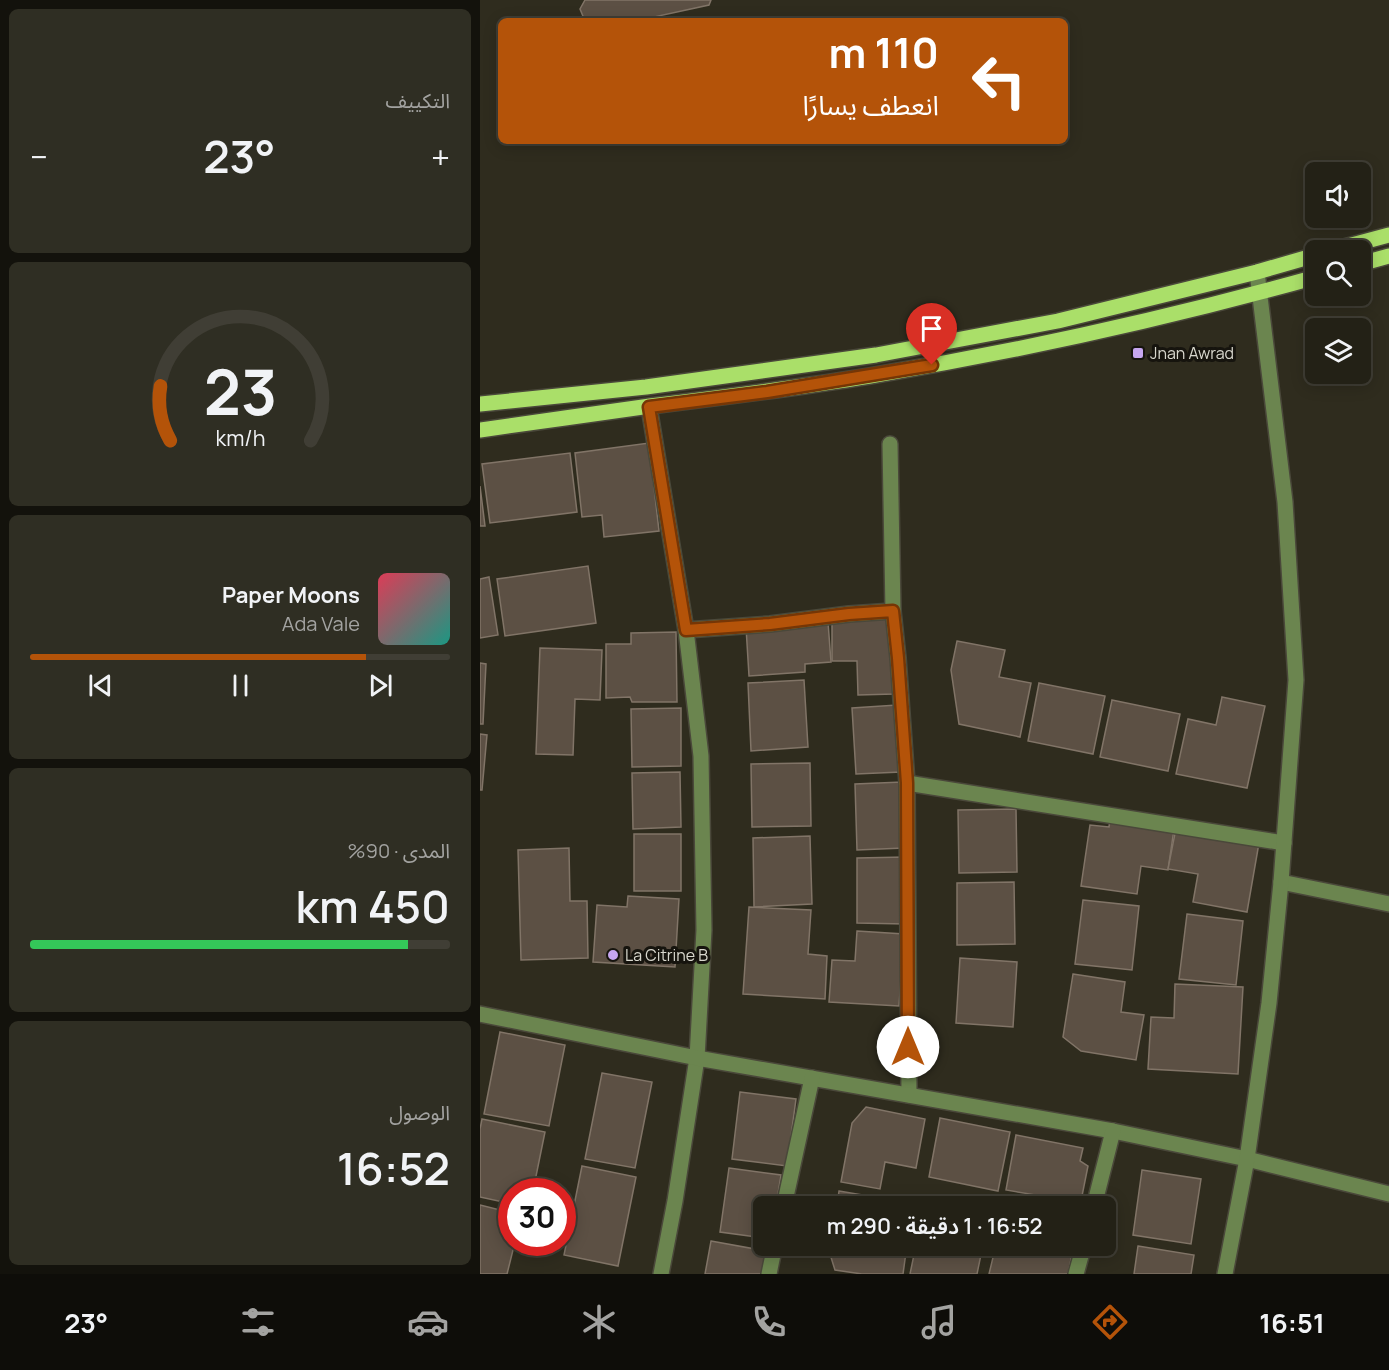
<!DOCTYPE html>
<html lang="ar">
<head>
<meta charset="utf-8">
<style>
  body { margin:0; font-family:Manrope,"Noto Sans Arabic",sans-serif; background:#2f2e23; color:#f1f3f6; direction:rtl; height:100vh; display:flex; flex-direction:column; font-size:22px; white-space:nowrap }
  * { box-sizing:border-box; margin:0 }
  p { font-size:20px; color:#a3a3a1 }
  .icon { flex:none; width:33px; height:33px; fill:none; stroke:currentColor; stroke-width:2; stroke-linecap:round; stroke-linejoin:round }
  .map { position:relative; flex:1; overflow:hidden; direction:ltr }
  .sheet { display:flex; flex-direction:column; gap:9px; padding:9px; background:#13120c; width:480px }
  .sheet>* { flex:none }
  .guide { position:absolute; left:18px; top:18px; width:570px; height:126px; border-radius:9px; box-shadow:0 3px 15px #0003,0 0 0 2px #403e35; direction:rtl; background:#b45309; color:#fff; overflow:hidden }
  .controls { position:absolute; left:825px; top:162px; display:grid; gap:12px }
  .controls a { display:grid; place-items:center; width:66px; height:66px; border-radius:9px; background:#232116; box-shadow:0 3px 15px #0003,0 0 0 2px #403e35; font-size:30px }
  .speed { position:absolute; left:18px; top:1178px; display:flex; gap:12px; font-size:30px; font-weight:700; text-align:center }
  .speed>* { display:grid; place-content:center; width:78px; height:78px; border-radius:50%; background:#232116; box-shadow:0 3px 15px #0003,0 0 0 2px #403e35; line-height:1 }
  .speed .limit { border:9px solid #d22; background:#fff; color:#111 }
  .pin { position:absolute; display:grid; place-items:center; width:51px; height:51px; color:#fff; margin:-62px -26px; border-radius:50% 50% 50% 0; rotate:-45deg; box-shadow:0 0 6px #0007 }
  .pin .icon { rotate:45deg }
  .me { position:absolute; width:66px; margin:-33px; rotate:0deg; stroke-linejoin:round; filter:drop-shadow(0 0 4px #0008) }
  .turn { display:flex; align-items:center; gap:21px; height:126px; padding:0 30px; font-size:27px }
  .turn .icon { width:78px; height:78px; stroke-width:2.5 }
  .turn b { display:block; font-size:42px; line-height:51px }
  .big { font-size:45px; font-weight:600; line-height:1.1 }
  .sheet .card { flex:1; display:flex; flex-direction:column; justify-content:center; gap:9px; min-width:0; padding:0 21px; border-radius:9px; background:#2f2e23 }
  .sheet .dial { align-items:center; gap:0 }
  .dial svg { height:156px; overflow:visible; fill:none; stroke:#403e35; stroke-width:7; stroke-linecap:round; text-anchor:middle }
  .dial text { fill:#f1f3f6; stroke:none }
  .song { display:flex; align-items:center; gap:18px }
  .cover { width:72px; height:72px; border-radius:9px; background:linear-gradient(135deg,hsl(350 70% 55%),hsl(170 70% 35%)) }
  .played { height:6px; border-radius:3px; background:linear-gradient(90deg,#b45309 80%,#403e35 80%) }
  .keys { display:flex; justify-content:space-around; direction:ltr }
  .heat { display:flex; justify-content:space-between; align-items:center; font-size:33px; direction:ltr }
  .charge { height:9px; border-radius:4px; background:linear-gradient(90deg,#34c759 90%,#403e35 0) }
  .trip { position:absolute; left:273px; top:1196px; width:363px; height:60px; border-radius:9px; background:#232116; box-shadow:0 3px 15px #0003,0 0 0 2px #403e35; font-weight:600; line-height:60px; text-align:center; direction:rtl }
  .dock { display:flex; height:96px; justify-content:space-around; align-items:center; background:#0e0d09; color:#a3a3a1 }
  .dock .icon { width:42px; height:42px }
  .dock .selected { color:#b45309 }
  .dock b { font-size:27px; color:#f1f3f6 }
  main { display:flex; flex:1; min-height:0 }
  .map>svg:first-child { display:block }
  .building { fill:#5c5044; stroke:#817467; stroke-width:1.5 }
  .lines { fill:none; stroke-linecap:round; stroke-linejoin:round }
  .minor-casing { stroke:#4a483a; stroke-width:18 }
  .major-casing { stroke:#4a483a; stroke-width:18 }
  .minor { stroke:#6b854f; stroke-width:15 }
  .major { stroke:#aadf69; stroke-width:15 }
  .route-casing { stroke:#753606; stroke-width:15 }
  .route { stroke:#b45309; stroke-width:10 }
  .poi-dot { fill:#c6a6f0; stroke:#16140e; stroke-width:2 }
  .labels { text-anchor:middle; dominant-baseline:central; stroke-width:6; stroke-linejoin:round; paint-order:stroke }
  .poi-label { font-size:16px; fill:#d9d8ce; stroke:#16140e; text-anchor:start }
</style>
</head>
<body>
<main>
<div class="map">
<svg width="909" height="1274" viewBox="0 0 909 1274">
  <rect width="100%" height="100%" fill="#2f2c1e"/>
  <!-- building -->
  <g class="building">
    <polygon points="105,0 231,0 229,5 169,18 169,21 105,21 100,9"/>
    <polygon points="169,443 179,531 124,537 122,515 102,517 95,453"/>
    <polygon points="90,453 97,512 10,523 2,464"/>
    <polygon points="0,486 5,526 0,526"/>
    <polygon points="108,566 116,623 25,636 17,579"/>
    <polygon points="9,577 18,635 0,638 0,579"/>
    <polygon points="413,618 414,694 378,695 377,661 352,661 352,619"/>
    <polygon points="348,622 351,662 325,664 325,672 269,676 266,627"/>
    <polygon points="196,632 197,702 152,702 150,697 126,698 126,644 151,644 151,633"/>
    <polygon points="477,641 525,650 519,677 551,683 540,737 479,724 471,670"/>
    <polygon points="60,648 122,650 120,700 95,699 93,755 56,754"/>
    <polygon points="0,663 6,664 3,724 0,724"/>
    <polygon points="324,680 328,747 271,751 268,683"/>
    <polygon points="559,683 625,696 613,754 548,741"/>
    <polygon points="742,697 785,706 767,788 696,774 708,719 736,725"/>
    <polygon points="632,700 700,714 688,771 620,757"/>
    <polygon points="417,705 421,772 376,774 372,708"/>
    <polygon points="201,708 201,766 152,767 151,709"/>
    <polygon points="0,734 7,735 2,790 0,790"/>
    <polygon points="330,763 331,826 272,827 271,764"/>
    <polygon points="200,772 201,827 153,829 152,773"/>
    <polygon points="422,782 424,848 377,850 375,784"/>
    <polygon points="536,809 537,872 479,873 478,810"/>
    <polygon points="630,819 694,829 688,870 661,866 657,894 601,886 610,825 629,827"/>
    <polygon points="696,828 779,843 767,912 713,902 718,874 688,869"/>
    <rect x="154" y="834" width="47" height="57"/>
    <polygon points="330,836 332,904 274,907 273,838"/>
    <polygon points="89,848 90,901 107,901 108,958 41,960 38,850"/>
    <polygon points="425,857 425,924 377,923 377,858"/>
    <polygon points="534,882 535,944 477,945 477,883"/>
    <polygon points="148,896 199,899 195,967 113,962 117,905 147,907"/>
    <polygon points="603,900 659,906 652,970 595,964"/>
    <polygon points="269,907 331,910 328,954 347,956 345,999 263,994"/>
    <polygon points="707,914 763,921 756,985 699,979"/>
    <polygon points="377,931 424,934 419,1006 349,1002 352,960 375,961"/>
    <polygon points="480,958 537,962 533,1027 476,1023"/>
    <polygon points="593,974 645,982 641,1012 664,1015 656,1060 601,1051 583,1037"/>
    <polygon points="695,984 763,987 758,1074 668,1069 671,1017 694,1018"/>
    <polygon points="20,1032 85,1045 69,1126 4,1114"/>
    <polygon points="122,1073 172,1082 155,1168 105,1159"/>
    <polygon points="260,1092 316,1099 307,1166 252,1159"/>
    <polygon points="386,1107 445,1119 436,1168 405,1162 400,1189 361,1182 372,1123"/>
    <polygon points="460,1118 530,1132 518,1191 449,1177"/>
    <polygon points="2,1119 65,1132 53,1191 32,1191 32,1204 0,1197 0,1129"/>
    <polygon points="536,1135 603,1148 600,1161 608,1166 600,1206 554,1206 556,1195 526,1190"/>
    <polygon points="102,1166 156,1177 138,1266 84,1255"/>
    <polygon points="249,1168 301,1175 296,1206 284,1206 284,1238 240,1232"/>
    <polygon points="662,1170 721,1179 711,1244 653,1235"/>
    <polygon points="359,1191 401,1198 400,1206 357,1206"/>
    <polygon points="0,1205 32,1213 32,1242 35,1242 27,1274 0,1274"/>
    <polygon points="231,1241 286,1251 282,1274 225,1274"/>
    <polygon points="350,1245 427,1245 423,1274 382,1274 355,1270 349,1251"/>
    <polygon points="436,1245 503,1245 497,1274 430,1274"/>
    <polygon points="516,1245 534,1245 548,1248 549,1245 594,1245 588,1274 509,1274"/>
    <polygon points="658,1246 714,1255 711,1274 654,1274"/>
  </g>
  <g class="lines">
    <defs>
      <g id="minor">
        <polyline points="169,407 206,630 221,756 224,930 217,1058 195,1201 181,1274"/>
        <polyline points="410,444 413,611 418,658 427,783 429,1095"/>
        <polyline points="206,630 290,624 369,614 413,611"/>
        <polyline points="427,783 804,843"/>
        <polyline points="801,882 909,904"/>
        <polyline points="0,1014 217,1058 633,1131 767,1159 909,1194"/>
        <polyline points="304,1206 332,1078"/>
        <polyline points="614,1206 633,1131"/>
        <polyline points="289,1274 295,1245"/>
        <polyline points="596,1274 604,1245"/>
        <polyline points="745,1274 767,1159 789,1003 801,882 816,680 805,502 777,272"/>
      </g>
      <g id="major">
        <polyline points="853,250 909,235"/>
        <polyline points="880,264 909,256"/>
        <polyline points="0,404 166,387 396,355 578,321 777,272 836,255"/>
        <path d="M0,430C57,422 113,414 170,406C244,397 317,388 390,376C540,351 689,318 836,277"/>
      </g>
    </defs>
    <!-- minor casing -->
    <use href="#minor" class="minor-casing"/>
    <!-- major casing -->
    <use href="#major" class="major-casing"/>
    <!-- minor -->
    <use href="#minor" class="minor"/>
    <!-- major -->
    <use href="#major" class="major"/>
  </g>
  <g class="lines">
    <defs>
      <polyline id="route" points="428,1047 427,783 418,658 413,611 369,614 290,624 206,630 169,407 287,392 452,365"/>
    </defs>
    <!-- route casing -->
    <use href="#route" class="route-casing"/>
    <!-- route -->
    <use href="#route" class="route"/>
  </g>
  <!-- markers -->
  <g class="poi-dot">
    <rect x="652" y="347" width="12" height="12" rx="3"/>
    <circle cx="133" cy="955" r="6"/>
  </g>
  <g class="labels">
    <!-- poi labels -->
    <g class="poi-label">
      <text x="670" y="353">Jnan Awrad</text>
      <text x="145" y="955">La Citrine B</text>
    </g>
  </g>
</svg>
<div class="controls">
<a><svg class="icon" aria-label="sound" viewBox="0 0 24 24"><path d="M4 9h4l5-4v14l-5-4H4zM17 9q2 3 0 6"/></svg></a>
<a><svg class="icon" aria-label="search" viewBox="0 0 24 24"><circle cx="10" cy="10" r="6"/><path d="M15 15l6 6"/></svg></a>
<a><svg class="icon" aria-label="layers" viewBox="0 0 24 24"><path d="M12 4l9 5-9 5-9-5zM3 14l9 5 9-5"/></svg></a>
</div>
<div class="speed"><div class="limit">30</div></div>
<div class="pin" style="left:452px;top:365px;background:#d93025"><svg class="icon" aria-label="arrive" viewBox="0 0 24 24"><path d="M6 21V4h12l-3 4 3 4H6"/></svg></div>
<svg class="me" style="left:428px;top:1047px" viewBox="-20 -20 40 40"><circle r="19" fill="#fff"/><path d="M0-13L10 11 0 6-10 11z" fill="#b45309"/></svg>
<div class="trip">16:52 · 1 دقيقة · 290 m</div>
<div class="guide">
<div class="turn"><svg class="icon" aria-label="left" viewBox="0 0 24 24"><path d="M17 20v-9H6M10 6l-5 5 5 5"/></svg><div><b>110 m</b>انعطف يسارًا</div></div>
</div>
</div>
<section class="sheet">
<div class="card"><p>التكييف</p>
<div class="heat"><a>−</a><b class="big">23°</b><a>+</a></div>
</div>
<div class="card dial"><svg viewBox="0 0 100 80">
<path d="M14 69A42 42 0 1 1 86 69"/>
<path d="M14 69A42 42 0 0 1 9 41" stroke="#b45309"/>
<text x="50" y="56" font-size="32" font-weight="700">23</text>
<text x="50" y="72" font-size="11">km/h</text>
</svg></div>
<div class="card">
<div class="song"><i class="cover"></i><div><b>Paper Moons</b><p>Ada Vale</p></div></div>
<div class="played"></div>
<div class="keys"><svg class="icon" aria-label="previous" viewBox="0 0 24 24"><path d="M18 5L8 12l10 7zM5 5v14"/></svg><svg class="icon" aria-label="pause" viewBox="0 0 24 24"><path d="M8 5v14M16 5v14"/></svg><svg class="icon" aria-label="next" viewBox="0 0 24 24"><path d="M6 5l10 7-10 7zM19 5v14"/></svg></div>
</div>
<div class="card"><p>المدى · 90%</p><b class="big">450 km</b><div class="charge"></div></div>
<div class="card"><p>الوصول</p><b class="big">16:52</b></div>
</section>
</main>
<nav class="dock">
<b>16:51</b>
<svg class="icon selected" aria-label="directions" viewBox="0 0 24 24"><path d="M12 3l9 9-9 9-9-9zM9 14v-3h6M13 9l2 2-2 2"/></svg>
<svg class="icon" aria-label="music" viewBox="0 0 24 24"><path d="M9 18V5l10-2v13"/><circle cx="6" cy="18" r="3"/><circle cx="16" cy="16" r="3"/></svg>
<svg class="icon" aria-label="phone" viewBox="0 0 24 24"><path d="M5 4h4l2 5-3 2q2 4 5 5l2-3 5 2v4C11 20 4 13 5 4z"/></svg>
<svg class="icon" aria-label="climate" viewBox="0 0 24 24"><path d="M12 3v18M4 7l16 10M4 17L20 7"/></svg>
<svg class="icon" aria-label="car" viewBox="0 0 24 24"><path d="M5 17H2v-5l4-1 3-4h7l3 4 3 1v5h-3M9 17h6M6 11h13"/><circle cx="7" cy="17" r="2"/><circle cx="17" cy="17" r="2"/></svg>
<svg class="icon" aria-label="filters" viewBox="0 0 24 24"><path d="M4 7h16M4 17h16"/><circle cx="9" cy="7" r="2"/><circle cx="15" cy="17" r="2"/></svg>
<b>23°</b>
</nav>
</body>
</html>
